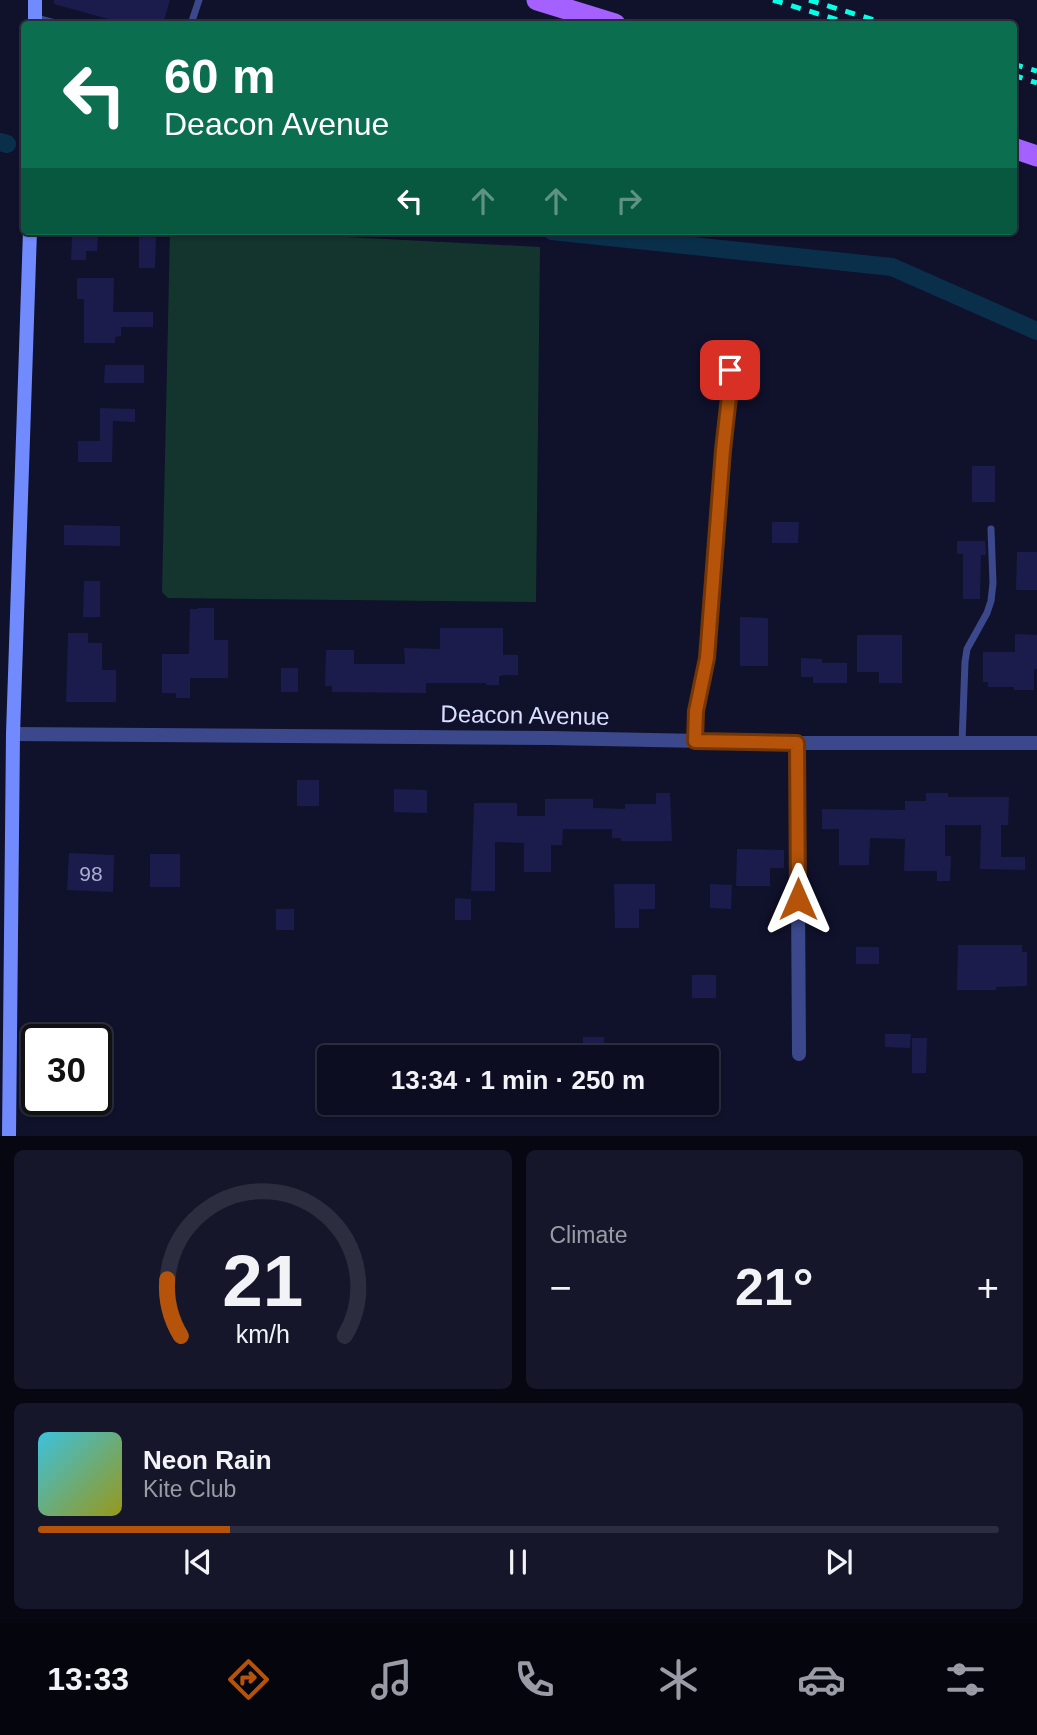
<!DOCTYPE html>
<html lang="en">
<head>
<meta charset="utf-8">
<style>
  body { margin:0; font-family:Arial,sans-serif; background:#151629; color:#f1f3f6; height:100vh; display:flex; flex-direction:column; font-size:26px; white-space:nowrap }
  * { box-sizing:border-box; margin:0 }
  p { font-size:23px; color:#9a9ca5 }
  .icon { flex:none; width:38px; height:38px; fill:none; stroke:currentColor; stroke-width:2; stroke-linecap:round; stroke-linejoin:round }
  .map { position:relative; height:1136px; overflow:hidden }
  .sheet { display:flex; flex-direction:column; gap:14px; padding:14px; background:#070712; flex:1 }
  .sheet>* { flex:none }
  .top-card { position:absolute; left:21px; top:21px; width:996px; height:214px; border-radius:7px; box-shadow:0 2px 5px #0004,0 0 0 2px #2c2d3e; background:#0b6e4f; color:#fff; overflow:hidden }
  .speed { position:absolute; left:21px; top:1024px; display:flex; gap:14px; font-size:35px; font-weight:700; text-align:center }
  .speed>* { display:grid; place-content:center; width:91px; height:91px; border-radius:50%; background:#0c0d20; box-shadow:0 2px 5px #0004,0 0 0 2px #2c2d3e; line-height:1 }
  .speed .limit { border:4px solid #111; border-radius:10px; background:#fff; color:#111 }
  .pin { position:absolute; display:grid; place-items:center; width:60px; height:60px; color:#fff; margin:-30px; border-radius:14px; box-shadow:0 4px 10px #0006 }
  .me { position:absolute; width:77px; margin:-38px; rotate:0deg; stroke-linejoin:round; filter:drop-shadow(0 0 5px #0008) }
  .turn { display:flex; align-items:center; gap:24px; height:147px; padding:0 28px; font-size:32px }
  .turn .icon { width:91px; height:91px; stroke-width:2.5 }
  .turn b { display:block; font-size:49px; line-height:60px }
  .lanes { display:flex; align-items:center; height:66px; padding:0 28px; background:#0003; justify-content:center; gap:35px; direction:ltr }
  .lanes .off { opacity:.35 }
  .big { font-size:52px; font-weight:700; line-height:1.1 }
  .sheet .widget { flex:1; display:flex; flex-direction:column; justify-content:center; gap:10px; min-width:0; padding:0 24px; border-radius:10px; background:#151629 }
  .sheet .dial { align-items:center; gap:0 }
  .dial svg { height:182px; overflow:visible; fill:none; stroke:#2c2d3e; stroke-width:7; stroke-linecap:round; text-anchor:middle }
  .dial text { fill:#f1f3f6; stroke:none }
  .song { display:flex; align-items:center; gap:21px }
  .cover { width:84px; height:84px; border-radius:10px; background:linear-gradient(135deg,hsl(190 70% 55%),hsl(60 70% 35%)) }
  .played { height:7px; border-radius:4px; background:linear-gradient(90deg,#b45309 20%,#2c2d3e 20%) }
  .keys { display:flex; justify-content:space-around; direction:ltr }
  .heat { display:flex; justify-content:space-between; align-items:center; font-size:38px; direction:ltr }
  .sheet .tiles { flex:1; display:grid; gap:14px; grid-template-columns:1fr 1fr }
  .widget:last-child { grid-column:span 2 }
  .trip { position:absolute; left:317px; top:1045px; width:402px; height:70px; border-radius:7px; background:#0c0d20; box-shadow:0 2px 5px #0004,0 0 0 2px #2c2d3e; font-weight:700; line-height:70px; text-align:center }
  .tab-bar { display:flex; height:112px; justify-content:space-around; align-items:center; background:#05050d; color:#9a9ca5 }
  .tab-bar .icon { width:49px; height:49px }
  .tab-bar .selected { color:#b45309 }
  .tab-bar b { font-size:32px; color:#f1f3f6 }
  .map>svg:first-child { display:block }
  .green { fill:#13352d }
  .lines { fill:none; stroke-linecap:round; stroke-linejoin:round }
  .canal { stroke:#0a2f4b; stroke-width:18 }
  .building { fill:#1c1c4c }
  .lane { stroke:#3b488b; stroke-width:7 }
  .street { stroke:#3b488b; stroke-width:14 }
  .secondary { stroke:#718bff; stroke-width:14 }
  .primary { stroke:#a461ff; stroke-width:21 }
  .rail { stroke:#06ffe5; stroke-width:5; stroke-dasharray:10 9; stroke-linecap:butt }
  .route-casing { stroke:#753606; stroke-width:18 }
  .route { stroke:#b45309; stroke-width:12 }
  .labels { text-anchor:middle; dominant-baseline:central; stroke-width:7; stroke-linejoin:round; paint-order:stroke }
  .number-label { font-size:21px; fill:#aaaed2 }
  .street-label { font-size:24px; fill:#dadeff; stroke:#10112b }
</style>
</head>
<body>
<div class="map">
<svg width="1037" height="1137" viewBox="0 0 1037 1137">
  <rect width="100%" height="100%" fill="#10112b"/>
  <!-- green -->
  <polygon class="green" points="170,231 292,231 327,236 540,247 536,602 168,598 162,592"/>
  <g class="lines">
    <!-- canal -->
    <g class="canal">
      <polyline points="0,142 7,144"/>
      <polyline points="552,231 892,267 1037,331"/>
    </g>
  </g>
  <!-- building -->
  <g class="building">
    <polygon points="54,0 170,0 163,24 126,24 54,4"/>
    <polygon points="139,235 156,235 155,268 139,268"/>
    <polygon points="72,236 98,236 97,251 86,251 86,260 71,260"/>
    <polygon points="77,278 114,278 113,312 153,312 153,327 121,327 121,336 115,337 115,343 84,343 84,299 77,299"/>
    <polygon points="105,365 144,365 144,383 104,383"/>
    <polygon points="100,408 135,409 135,422 113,421 112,462 78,462 78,441 100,441"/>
    <rect x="972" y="466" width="23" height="36"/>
    <polygon points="772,522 799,522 798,543 772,543"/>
    <polygon points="64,525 120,526 120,546 64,545"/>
    <polygon points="957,541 985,541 986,555 981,555 980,599 963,599 963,554 957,554"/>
    <polygon points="1017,552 1037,552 1037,590 1016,590"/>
    <polygon points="84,581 100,581 100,617 83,617"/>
    <polygon points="198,608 214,608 214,640 228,640 228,678 190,678 190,698 176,698 176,693 162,693 162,654 189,654 190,609 198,609"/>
    <polygon points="740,617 768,618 768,666 740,666"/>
    <polygon points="440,628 503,628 503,655 518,655 518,675 502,675 502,676 499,676 499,685 486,685 486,683 426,683 426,693 332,692 332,686 325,686 326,650 354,650 354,664 405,664 404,648 440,649"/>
    <polygon points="68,633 88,633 88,643 102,643 102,670 116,670 116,702 66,702"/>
    <polygon points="1015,634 1037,635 1037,669 1034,669 1034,690 1014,690 1014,687 988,687 988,682 983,682 983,652 1015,652"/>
    <polygon points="857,635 902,635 902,683 879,683 879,672 857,672"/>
    <polygon points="801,658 822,659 822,663 847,663 847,683 813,683 813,677 801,677"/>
    <rect x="281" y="668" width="17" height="24"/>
    <rect x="297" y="780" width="22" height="26"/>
    <polygon points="394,789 427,790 427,813 394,812"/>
    <polygon points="656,793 670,793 672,841 621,841 621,838 612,838 612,829 563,829 562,845 551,845 551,872 524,872 524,843 495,842 495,891 471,891 474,803 517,803 517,816 545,816 545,799 593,799 593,808 625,809 625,804 656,804"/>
    <polygon points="926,793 948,793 948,797 1009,797 1008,825 1001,825 1001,857 1025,857 1025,870 980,869 981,825 945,825 945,856 951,856 950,881 937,881 937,871 904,871 905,839 870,838 869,865 839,865 839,829 822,829 822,809 905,810 905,801 926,801"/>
    <polygon points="737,849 784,850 784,868 770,868 770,886 736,886"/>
    <polygon points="69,853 114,855 113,892 67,890"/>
    <rect x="150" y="854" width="30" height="33"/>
    <polygon points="614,884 655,884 655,909 639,909 639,928 615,928"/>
    <polygon points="710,884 732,885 731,909 710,908"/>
    <polygon points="455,898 471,899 471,920 455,920"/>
    <rect x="276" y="909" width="18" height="21"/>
    <polygon points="958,945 1022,945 1022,952 1027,952 1027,986 996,987 996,990 957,990"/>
    <rect x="856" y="947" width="23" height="17"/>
    <rect x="692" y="975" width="24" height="23"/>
    <polygon points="885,1034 911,1034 910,1048 885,1047"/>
    <rect x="583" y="1037" width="21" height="20"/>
    <polygon points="912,1038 927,1038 926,1073 912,1073"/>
  </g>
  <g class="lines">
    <!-- lane -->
    <g class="lane">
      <polyline points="36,18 59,24"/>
      <polyline points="191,24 199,0"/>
      <polyline points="695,740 696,711 707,658 723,450 731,379 730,370"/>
      <polyline points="962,743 965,662 967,649 987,613 991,601 993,583 991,529"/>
    </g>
    <!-- street -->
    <g class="street">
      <polyline points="13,734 551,738 797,743 1037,743"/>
      <polyline points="797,743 799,1054"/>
    </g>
    <!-- secondary -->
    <g class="secondary">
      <polyline points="35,24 35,0"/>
      <polyline points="9,1137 13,734 30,231"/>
    </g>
    <!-- primary -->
    <g class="primary">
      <polyline points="537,0 615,24"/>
      <polyline points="1013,148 1037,156"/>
    </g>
    <!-- rail -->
    <g class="rail">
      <polyline points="773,0 851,24"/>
      <polyline points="809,0 887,24"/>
      <polyline points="1013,64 1037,71"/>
      <polyline points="1013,75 1037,83"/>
    </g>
  </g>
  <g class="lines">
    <defs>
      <polyline id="route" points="730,370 731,379 723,450 707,658 696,711 695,741 797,743 798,899"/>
    </defs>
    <!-- route casing -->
    <use href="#route" class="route-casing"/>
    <!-- route -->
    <use href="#route" class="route"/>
  </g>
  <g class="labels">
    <!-- number labels -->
    <g class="number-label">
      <text x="91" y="873">98</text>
    </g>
    <!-- street labels -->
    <g class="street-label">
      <text transform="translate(525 715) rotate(1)">Deacon Avenue</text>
    </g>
  </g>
</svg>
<div class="speed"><div class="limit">30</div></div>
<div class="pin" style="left:730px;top:370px;background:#d93025"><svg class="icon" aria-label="arrive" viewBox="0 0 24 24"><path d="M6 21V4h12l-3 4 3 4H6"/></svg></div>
<svg class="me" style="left:798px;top:899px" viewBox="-20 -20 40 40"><path d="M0-17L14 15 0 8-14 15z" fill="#b45309" stroke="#fff" stroke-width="4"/></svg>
<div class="trip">13:34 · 1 min · 250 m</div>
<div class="top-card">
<div class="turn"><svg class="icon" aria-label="left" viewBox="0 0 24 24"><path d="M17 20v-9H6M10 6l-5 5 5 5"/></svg><div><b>60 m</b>Deacon Avenue</div></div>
<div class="lanes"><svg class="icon" aria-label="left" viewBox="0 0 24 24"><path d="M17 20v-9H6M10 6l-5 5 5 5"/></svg><svg class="icon off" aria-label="ahead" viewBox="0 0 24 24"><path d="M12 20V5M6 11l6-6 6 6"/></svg><svg class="icon off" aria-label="ahead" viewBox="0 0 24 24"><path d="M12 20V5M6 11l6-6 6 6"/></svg><svg class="icon off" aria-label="right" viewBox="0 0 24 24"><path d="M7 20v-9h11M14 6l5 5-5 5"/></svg></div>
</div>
</div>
<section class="sheet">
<div class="tiles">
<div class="widget dial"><svg viewBox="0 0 100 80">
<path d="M14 69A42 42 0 1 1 86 69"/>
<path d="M14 69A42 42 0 0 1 8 44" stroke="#b45309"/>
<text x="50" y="56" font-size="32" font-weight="700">21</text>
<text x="50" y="72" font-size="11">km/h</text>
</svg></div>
<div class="widget"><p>Climate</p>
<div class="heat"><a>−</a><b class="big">21°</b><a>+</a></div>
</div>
<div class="widget">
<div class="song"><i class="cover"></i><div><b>Neon Rain</b><p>Kite Club</p></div></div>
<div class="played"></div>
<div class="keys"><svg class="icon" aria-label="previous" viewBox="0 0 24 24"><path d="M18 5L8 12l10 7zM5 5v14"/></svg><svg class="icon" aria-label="pause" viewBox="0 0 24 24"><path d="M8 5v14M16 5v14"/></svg><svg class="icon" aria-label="next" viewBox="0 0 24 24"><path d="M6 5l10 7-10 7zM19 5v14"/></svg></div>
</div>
</div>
</section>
<nav class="tab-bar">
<b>13:33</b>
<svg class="icon selected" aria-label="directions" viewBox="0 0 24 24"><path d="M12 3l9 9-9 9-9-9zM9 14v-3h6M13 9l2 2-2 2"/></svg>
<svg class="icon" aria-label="music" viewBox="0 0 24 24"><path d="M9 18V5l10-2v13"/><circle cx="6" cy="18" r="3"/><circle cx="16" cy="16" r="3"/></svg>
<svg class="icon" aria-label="phone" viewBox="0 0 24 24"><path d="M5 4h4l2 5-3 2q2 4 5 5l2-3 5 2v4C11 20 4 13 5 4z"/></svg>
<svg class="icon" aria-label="climate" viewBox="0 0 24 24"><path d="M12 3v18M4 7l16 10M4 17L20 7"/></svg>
<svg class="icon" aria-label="car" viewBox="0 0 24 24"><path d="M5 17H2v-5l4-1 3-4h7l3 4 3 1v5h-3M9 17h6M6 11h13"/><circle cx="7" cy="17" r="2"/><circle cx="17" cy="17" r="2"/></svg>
<svg class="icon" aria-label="filters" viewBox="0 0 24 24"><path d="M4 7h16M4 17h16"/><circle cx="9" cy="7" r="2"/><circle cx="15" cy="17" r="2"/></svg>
</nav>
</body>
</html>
